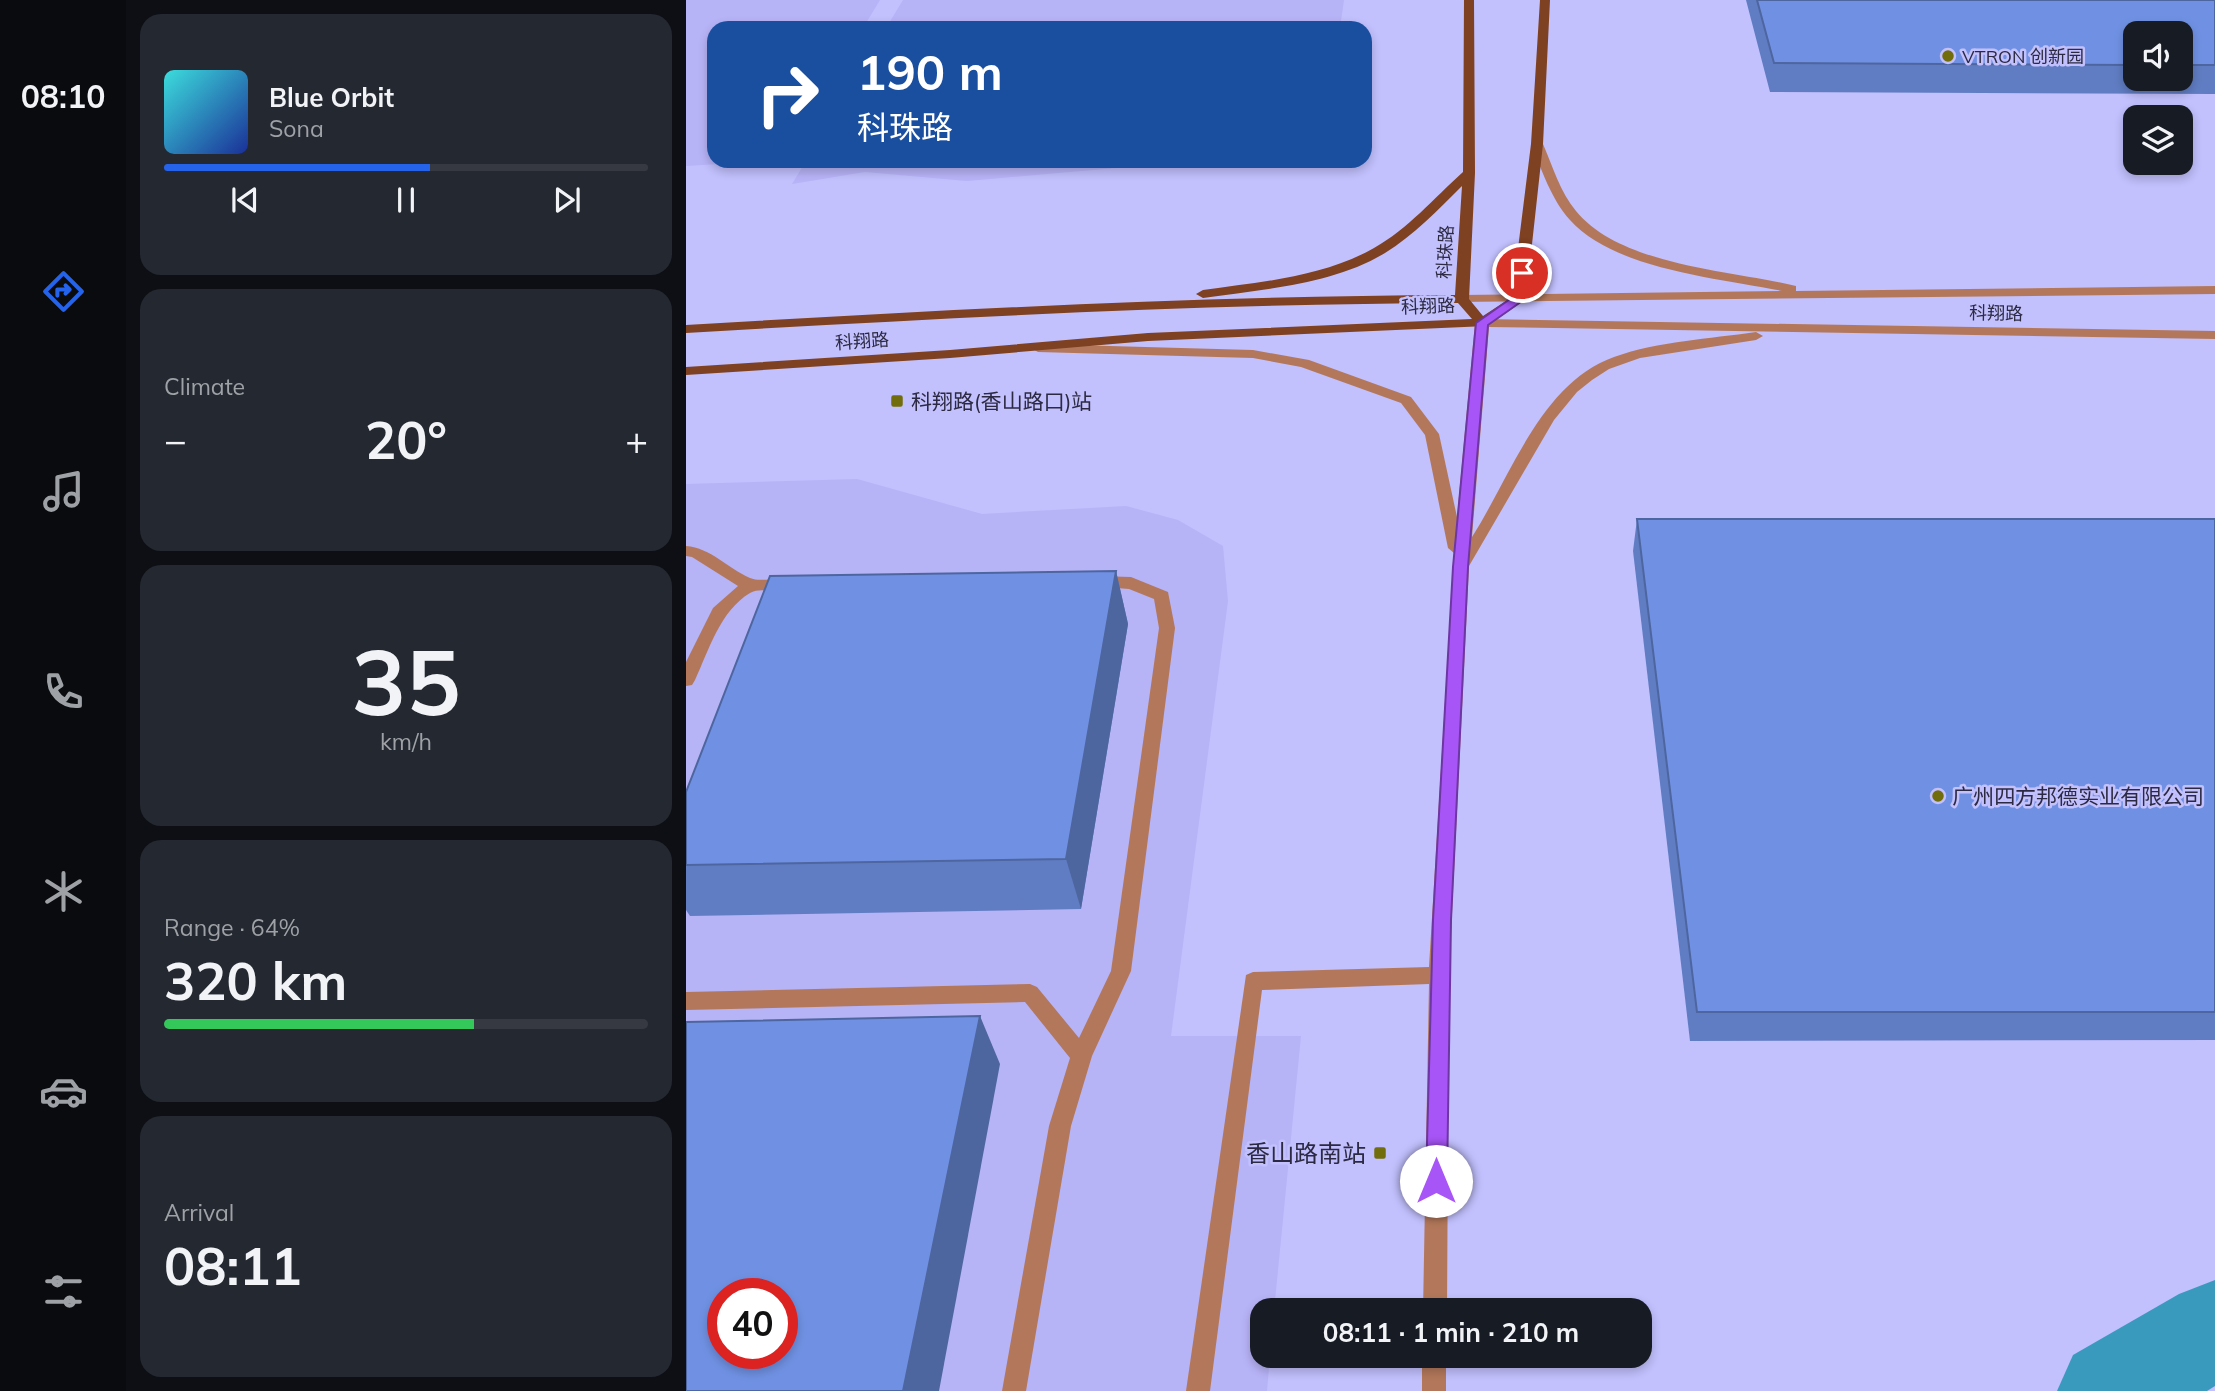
<!DOCTYPE html>
<html lang="en">
<head>
<meta charset="utf-8">
<style>
  body { margin:0; font-family:Mulish,"Noto Sans SC",sans-serif; background:#242831; color:#f1f3f6; height:100vh; display:flex; flex-direction:column; font-size:26px; white-space:nowrap }
  * { box-sizing:border-box; margin:0 }
  p { font-size:23px; color:#9ea1a6 }
  .icon { flex:none; width:38px; height:38px; fill:none; stroke:currentColor; stroke-width:2; stroke-linecap:round; stroke-linejoin:round }
  .map { position:relative; flex:1; overflow:hidden }
  .details { display:flex; flex-direction:column; gap:14px; padding:14px; background:#0d0f14; width:560px }
  .details>* { flex:none }
  .hud { position:absolute; left:21px; top:21px; width:665px; height:147px; border-radius:21px; box-shadow:0 4px 10px #0003; background:#1a4fa0; color:#fff; overflow:hidden }
  .controls { position:absolute; left:1437px; top:21px; display:grid; gap:14px }
  .controls a { display:grid; place-items:center; width:70px; height:70px; border-radius:14px; background:#171b24; box-shadow:0 4px 10px #0003; font-size:35px }
  .speed { position:absolute; left:21px; top:1278px; display:flex; gap:14px; font-size:35px; font-weight:700; text-align:center }
  .speed>* { display:grid; place-content:center; width:91px; height:91px; border-radius:50%; background:#171b24; box-shadow:0 4px 10px #0003; line-height:1 }
  .speed .limit { border:10px solid #d22; background:#fff; color:#111 }
  .pin { position:absolute; display:grid; place-items:center; width:60px; height:60px; color:#fff; margin:-30px; border:4px solid #fff; border-radius:50%; box-shadow:0 2px 7px #0007 }
  .me { position:absolute; width:77px; margin:-38px; rotate:0deg; stroke-linejoin:round; filter:drop-shadow(0 0 5px #0008) }
  .turn { display:flex; align-items:center; gap:24px; height:147px; padding:0 35px; font-size:32px }
  .turn .icon { width:91px; height:91px; stroke-width:2.5 }
  .turn b { display:block; font-size:49px; line-height:60px }
  .big { font-size:52px; font-weight:700; line-height:1.1 }
  .details .tile { flex:1; display:flex; flex-direction:column; justify-content:center; gap:10px; min-width:0; padding:0 24px; border-radius:21px; background:#242831 }
  .details .dial { align-items:center; gap:0 }
  .dial b { font-size:91px; line-height:1 }
  .song { display:flex; align-items:center; gap:21px }
  .cover { width:84px; height:84px; border-radius:10px; background:linear-gradient(135deg,hsl(180 70% 55%),hsl(230 70% 35%)) }
  .played { height:7px; border-radius:4px; background:linear-gradient(90deg,#2563eb 55%,#363941 55%) }
  .keys { display:flex; justify-content:space-around; direction:ltr }
  .heat { display:flex; justify-content:space-between; align-items:center; font-size:38px; direction:ltr }
  .charge { height:10px; border-radius:5px; background:linear-gradient(90deg,#34c759 64%,#363941 0) }
  .trip { position:absolute; left:564px; top:1298px; width:402px; height:70px; border-radius:21px; background:#171b24; box-shadow:0 4px 10px #0003; font-weight:700; line-height:70px; text-align:center }
  main { display:flex; flex:1; min-height:0 }
  .dock { display:flex; flex-direction:column; width:126px; justify-content:space-around; align-items:center; background:#090b0e; color:#9ea1a6 }
  .dock .icon { width:49px; height:49px }
  .dock .current { color:#2563eb }
  .dock b { font-size:32px; color:#f1f3f6 }
  .map>svg:first-child { display:block }
  .built { fill:#b7b3f7; fill-rule:evenodd }
  .lines { fill:none; stroke-linecap:round; stroke-linejoin:round }
  .river { fill:#3a9abe; fill-rule:evenodd }
  .minor { fill:#b3785b; fill-rule:evenodd }
  .major { fill:#7e4121; fill-rule:evenodd }
  .wall { fill:#607dc3; fill-rule:evenodd }
  .shaded-wall { fill:#4e669f }
  .building { fill:#7091e3; stroke:#4e669f; stroke-width:2; fill-rule:evenodd }
  .route { fill:#a855f7; stroke:#6d37a1; stroke-width:2 }
  .poi-dot { fill:#726d0c; stroke:#c2c0fd; stroke-width:2.5 }
  .labels { text-anchor:middle; dominant-baseline:central; stroke-width:5; stroke-linejoin:round; paint-order:stroke }
  .far-poi-label { font-size:18px; fill:#2c2a42; stroke:#c2c0fd; text-anchor:start }
  .far-street-label { font-size:18px; fill:#2c2a42; stroke:#c2c0fd }
  .poi-label { font-size:21px; fill:#2c2a42; stroke:#c2c0fd; text-anchor:start }
  .near-poi-label { font-size:24px; fill:#2c2a42; stroke:#c2c0fd; text-anchor:end }
</style>
</head>
<body>
<main>
<nav class="dock">
<b>08:10</b>
<svg class="icon current" aria-label="directions" viewBox="0 0 24 24"><path d="M12 3l9 9-9 9-9-9zM9 14v-3h6M13 9l2 2-2 2"/></svg>
<svg class="icon" aria-label="music" viewBox="0 0 24 24"><path d="M9 18V5l10-2v13"/><circle cx="6" cy="18" r="3"/><circle cx="16" cy="16" r="3"/></svg>
<svg class="icon" aria-label="phone" viewBox="0 0 24 24"><path d="M5 4h4l2 5-3 2q2 4 5 5l2-3 5 2v4C11 20 4 13 5 4z"/></svg>
<svg class="icon" aria-label="climate" viewBox="0 0 24 24"><path d="M12 3v18M4 7l16 10M4 17L20 7"/></svg>
<svg class="icon" aria-label="car" viewBox="0 0 24 24"><path d="M5 17H2v-5l4-1 3-4h7l3 4 3 1v5h-3M9 17h6M6 11h13"/><circle cx="7" cy="17" r="2"/><circle cx="17" cy="17" r="2"/></svg>
<svg class="icon" aria-label="filters" viewBox="0 0 24 24"><path d="M4 7h16M4 17h16"/><circle cx="9" cy="7" r="2"/><circle cx="15" cy="17" r="2"/></svg>
</nav>
<section class="details">
<div class="tile">
<div class="song"><i class="cover"></i><div><b>Blue Orbit</b><p>Sona</p></div></div>
<div class="played"></div>
<div class="keys"><svg class="icon" aria-label="previous" viewBox="0 0 24 24"><path d="M18 5L8 12l10 7zM5 5v14"/></svg><svg class="icon" aria-label="pause" viewBox="0 0 24 24"><path d="M8 5v14M16 5v14"/></svg><svg class="icon" aria-label="next" viewBox="0 0 24 24"><path d="M6 5l10 7-10 7zM19 5v14"/></svg></div>
</div>
<div class="tile"><p>Climate</p>
<div class="heat"><a>−</a><b class="big">20°</b><a>+</a></div>
</div>
<div class="tile dial"><b>35</b><p>km/h</p></div>
<div class="tile"><p>Range · 64%</p><b class="big">320 km</b><div class="charge"></div></div>
<div class="tile"><p>Arrival</p><b class="big">08:11</b></div>
</section>
<div class="map">
<svg width="1529" height="1391" viewBox="0 0 1529 1391">
  <rect width="100%" height="100%" fill="#c2c0fd"/>
  <!-- built -->
  <g class="built">
    <polygon points="0,0 194,0 177,28 28,28 28,161 82,161 0,166"/>
    <polygon points="217,0 658,0 654,28 200,28"/>
    <polygon points="120,161 559,161 487,163 281,181 179,172 106,184"/>
    <path d="M171,479L296,514L440,506L492,520L537,546L542,601L485,1036H615L588,1311H576V1356H584L581,1391H0V484ZM37,1293H96V1353H37Z"/>
  </g>
  <g class="lines">
    <!-- river -->
    <polygon class="river" points="1529,1280 1529,1386 1521,1391 1371,1391 1387,1355 1493,1294"/>
    <!-- minor -->
    <g class="minor">
      <path d="M851,140L857,144C867,167 874,192 890,211C935,266 1044,270 1110,286V291L1529,286V294L771,302L769,299L776,295L1096,291C1033,278 929,270 884,220C865,199 856,170 845,144Z"/>
      <path d="M796,319L1529,331V339L803,327L786,537C825,476 855,383 928,357C973,341 1023,339 1070,332L1077,336L1070,340L954,358L923,369L906,380L891,392L868,420L783,566L763,975L761,1311H737L743,984L576,990L524,1391H500L560,975L567,972L743,967L768,553L762,548L739,435L715,403L615,367L567,358L352,352L345,348L352,344L567,350L623,360L725,397L753,434L771,517L789,323Z"/>
      <path d="M0,546C25,548 41,568 64,578C78,584 101,572 111,585C101,599 78,585 64,593C34,611 23,650 9,680L6,685L0,686V662L27,608L52,586L6,557L0,556Z"/>
      <polygon points="411,576 445,577 482,592 489,628 445,971 406,1056 385,1126 340,1391 316,1391 363,1126 384,1058 339,1002 0,1010 0,992 344,984 351,987 393,1038 425,971 473,628 468,599 443,589 405,586 403,582 405,578"/>
      <rect x="736" y="1356" width="24" height="35"/>
    </g>
    <!-- major -->
    <path class="major" d="M778,0H788L789,173L783,299L797,316L826,297L845,144L854,0H864L857,144L840,299L801,326L462,341L264,358L0,375V367L264,350L462,333L786,319L772,303C514,304 257,318 0,333V325C256,310 513,296 769,295L776,186C752,210 728,235 699,253C646,285 577,289 517,298L510,294L517,290C574,282 637,277 688,248C722,229 748,198 777,172Z"/>
  </g>
  <!-- wall -->
  <g class="wall">
    <path d="M1060,0H1529V94L1084,92ZM1449,33H1494V79H1449Z"/>
    <polygon points="951,519 1529,519 1529,1040 1004,1041 947,551"/>
    <polygon points="430,571 442,624 395,909 4,916 0,910 0,792"/>
  </g>
  <!-- shaded-wall -->
  <g class="shaded-wall">
    <polygon points="430,571 442,624 395,909 380,859"/>
    <polygon points="294,1016 314,1064 253,1391 217,1391"/>
  </g>
  <!-- building -->
  <g class="building">
    <polygon points="1071,0 1529,0 1529,65 1494,65 1494,33 1449,33 1449,65 1088,63"/>
    <polygon points="951,519 1529,519 1529,1012 1011,1012"/>
    <polygon points="430,571 380,859 0,865 0,792 84,576"/>
    <path d="M294,1016L217,1391H0V1022ZM37,1293H96V1353H37Z"/>
  </g>
  <!-- route -->
  <polygon class="route" points="836,269 842,273 839,299 802,325 782,567 765,920 761,1181 758,1188 750,1191 743,1188 740,1181 747,920 767,567 790,323 827,297 830,273"/>
  <!-- markers -->
  <g class="poi-dot">
    <circle cx="1262" cy="56" r="7"/>
    <rect x="204" y="394" width="14" height="14" rx="3.5"/>
    <circle cx="1252" cy="796" r="7"/>
    <rect x="687" y="1146" width="14" height="14" rx="3.5"/>
  </g>
  <g class="labels">
    <!-- far-poi labels -->
    <g class="far-poi-label">
      <text x="1276" y="56">VTRON 创新园</text>
    </g>
    <!-- far-street labels -->
    <g class="far-street-label">
      <text transform="translate(759 252) rotate(-87)">科珠路</text>
      <text transform="translate(742 306) rotate(-2)">科翔路</text>
      <text transform="translate(1310 313) rotate(1)">科翔路</text>
      <text transform="translate(176 341) rotate(-4)">科翔路</text>
    </g>
    <!-- poi labels -->
    <g class="poi-label">
      <text x="225" y="401">科翔路(香山路口)站</text>
      <text x="1266" y="796">广州四方邦德实业有限公司</text>
    </g>
    <!-- near-poi labels -->
    <g class="near-poi-label">
      <text x="680" y="1153">香山路南站</text>
    </g>
  </g>
</svg>
<div class="controls">
<a><svg class="icon" aria-label="sound" viewBox="0 0 24 24"><path d="M4 9h4l5-4v14l-5-4H4zM17 9q2 3 0 6"/></svg></a>
<a><svg class="icon" aria-label="layers" viewBox="0 0 24 24"><path d="M12 4l9 5-9 5-9-5zM3 14l9 5 9-5"/></svg></a>
</div>
<div class="speed"><div class="limit">40</div></div>
<div class="pin" style="left:836px;top:273px;background:#d93025"><svg class="icon" aria-label="arrive" viewBox="0 0 24 24"><path d="M6 21V4h12l-3 4 3 4H6"/></svg></div>
<svg class="me" style="left:750px;top:1181px" viewBox="-20 -20 40 40"><circle r="19" fill="#fff"/><path d="M0-13L10 11 0 6-10 11z" fill="#a855f7"/></svg>
<div class="trip">08:11 · 1 min · 210 m</div>
<div class="hud">
<div class="turn"><svg class="icon" aria-label="right" viewBox="0 0 24 24"><path d="M7 20v-9h11M14 6l5 5-5 5"/></svg><div><b>190 m</b>科珠路</div></div>
</div>
</div>
</main>
</body>
</html>
